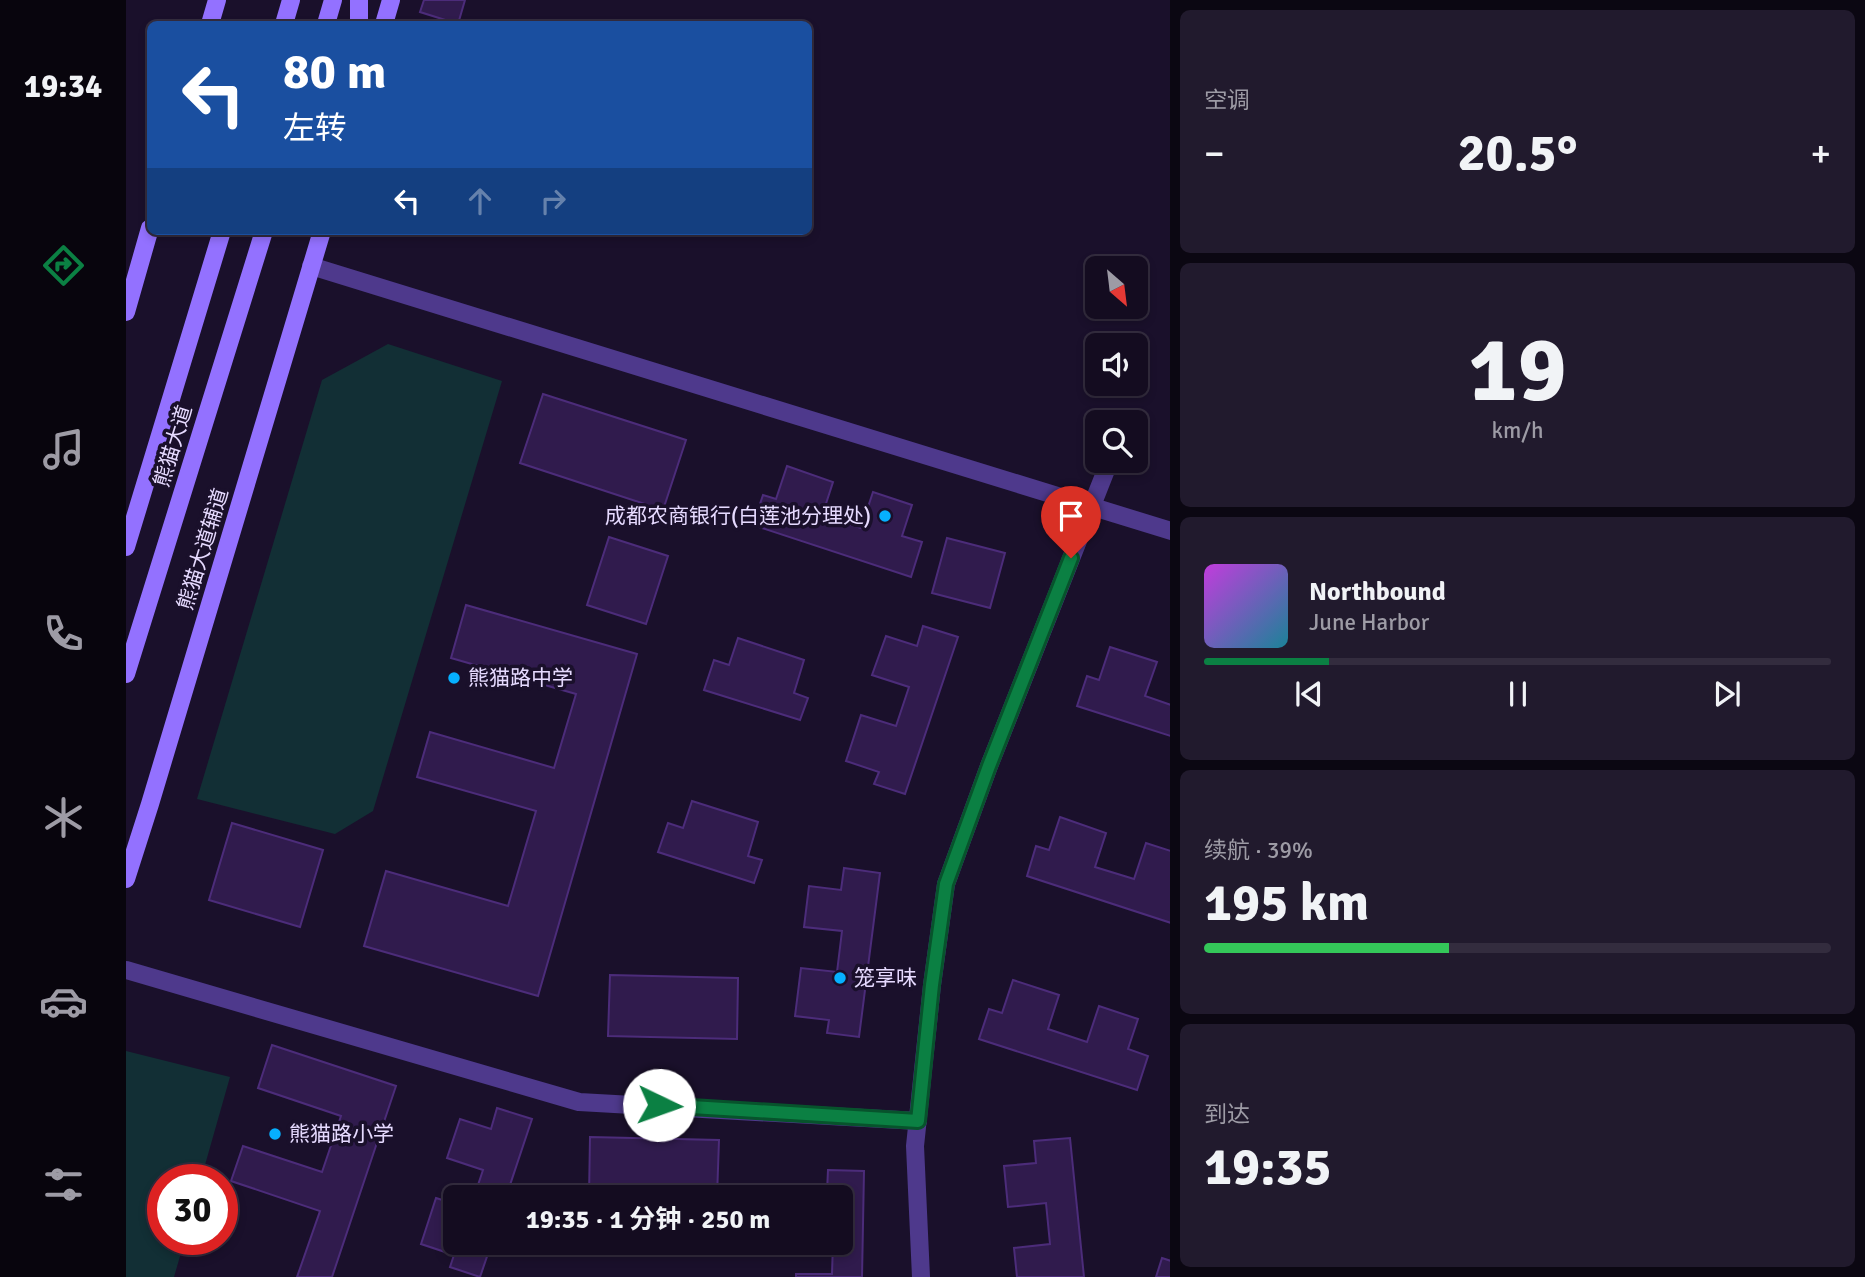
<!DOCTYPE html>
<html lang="zh">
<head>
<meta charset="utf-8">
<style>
  body { margin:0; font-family:Signika,"Noto Sans SC",sans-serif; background:#211a2d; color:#f1f3f6; height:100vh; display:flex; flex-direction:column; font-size:26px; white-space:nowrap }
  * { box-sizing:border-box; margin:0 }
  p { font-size:23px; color:#9d9ba5 }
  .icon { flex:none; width:38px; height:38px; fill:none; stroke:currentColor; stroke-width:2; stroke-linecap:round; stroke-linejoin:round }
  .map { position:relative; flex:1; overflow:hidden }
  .details { display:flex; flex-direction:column; gap:10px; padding:10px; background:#0b0712; width:695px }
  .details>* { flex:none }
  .hud { position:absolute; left:21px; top:21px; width:665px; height:214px; border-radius:10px; box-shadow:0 4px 10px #0003,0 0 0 2px #332c3e; background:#1a4fa0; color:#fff; overflow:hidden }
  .needle { width:46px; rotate:152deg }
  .fabs { position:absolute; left:959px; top:256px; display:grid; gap:14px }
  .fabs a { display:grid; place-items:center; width:63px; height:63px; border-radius:10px; background:#140c20; box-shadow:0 4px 10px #0003,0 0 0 2px #332c3e; font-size:35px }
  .speed { position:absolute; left:21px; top:1164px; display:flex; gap:14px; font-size:35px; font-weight:700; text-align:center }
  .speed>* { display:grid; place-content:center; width:91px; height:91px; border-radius:50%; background:#140c20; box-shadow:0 4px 10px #0003,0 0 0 2px #332c3e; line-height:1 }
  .speed .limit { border:10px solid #d22; background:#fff; color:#111 }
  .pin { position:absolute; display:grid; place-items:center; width:60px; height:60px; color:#fff; margin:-72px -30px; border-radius:50% 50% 50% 0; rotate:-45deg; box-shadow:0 0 7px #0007 }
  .pin .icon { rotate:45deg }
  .me { position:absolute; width:77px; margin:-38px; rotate:93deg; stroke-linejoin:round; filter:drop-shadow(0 0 5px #0008) }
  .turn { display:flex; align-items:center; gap:24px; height:147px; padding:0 21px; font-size:32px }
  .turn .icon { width:91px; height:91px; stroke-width:2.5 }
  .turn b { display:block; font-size:49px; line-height:60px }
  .lanes { display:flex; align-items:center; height:66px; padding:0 21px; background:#0003; justify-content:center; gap:35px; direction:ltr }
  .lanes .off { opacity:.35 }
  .big { font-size:52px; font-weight:700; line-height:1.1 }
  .details .card { flex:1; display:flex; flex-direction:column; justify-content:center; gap:10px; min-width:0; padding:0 24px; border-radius:10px; background:#211a2d }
  .details .dial { align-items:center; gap:0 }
  .dial b { font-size:91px; line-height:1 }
  .song { display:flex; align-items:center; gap:21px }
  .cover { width:84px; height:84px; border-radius:10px; background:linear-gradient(135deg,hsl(290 70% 55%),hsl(190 70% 35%)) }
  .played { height:7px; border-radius:4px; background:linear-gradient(90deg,#0b8043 20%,#332c3e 20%) }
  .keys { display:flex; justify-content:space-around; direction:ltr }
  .heat { display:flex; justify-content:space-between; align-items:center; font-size:38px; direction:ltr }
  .charge { height:10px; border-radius:5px; background:linear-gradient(90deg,#34c759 39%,#332c3e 0) }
  .trip { position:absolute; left:317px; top:1185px; width:410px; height:70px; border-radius:10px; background:#140c20; box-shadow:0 4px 10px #0003,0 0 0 2px #332c3e; font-weight:700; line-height:70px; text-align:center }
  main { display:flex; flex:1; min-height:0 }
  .tabs { display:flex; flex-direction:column; width:126px; justify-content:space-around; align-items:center; background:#08050d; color:#9d9ba5 }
  .tabs .icon { width:49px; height:49px }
  .tabs .active { color:#0b8043 }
  .tabs b { font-size:32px; color:#f1f3f6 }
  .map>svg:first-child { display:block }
  .green { fill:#122f35 }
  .building { fill:#301b4d; stroke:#4c2c7a; stroke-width:2 }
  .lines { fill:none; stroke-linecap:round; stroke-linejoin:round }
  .street { stroke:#4e398c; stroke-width:18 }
  .secondary { stroke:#9371ff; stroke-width:18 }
  .route-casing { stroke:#07532c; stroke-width:18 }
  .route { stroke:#0b8043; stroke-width:12 }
  .poi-dot { fill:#06b0ff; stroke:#1a102b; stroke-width:2.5 }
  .labels { text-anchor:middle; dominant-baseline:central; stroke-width:7; stroke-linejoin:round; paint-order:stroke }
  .street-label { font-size:21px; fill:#e6daff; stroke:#1a102b }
  .poi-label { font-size:21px; fill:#e6daff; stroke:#1a102b; text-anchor:start }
</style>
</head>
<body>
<main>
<nav class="tabs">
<b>19:34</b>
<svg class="icon active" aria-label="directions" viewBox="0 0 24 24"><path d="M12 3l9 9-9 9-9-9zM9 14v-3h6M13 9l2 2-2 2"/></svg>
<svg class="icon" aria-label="music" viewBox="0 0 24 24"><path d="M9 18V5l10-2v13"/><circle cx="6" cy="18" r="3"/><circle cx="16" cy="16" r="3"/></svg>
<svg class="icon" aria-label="phone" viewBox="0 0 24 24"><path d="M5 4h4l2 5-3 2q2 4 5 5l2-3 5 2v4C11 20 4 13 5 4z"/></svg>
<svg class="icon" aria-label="climate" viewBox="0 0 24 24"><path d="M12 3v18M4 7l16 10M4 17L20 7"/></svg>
<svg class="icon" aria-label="car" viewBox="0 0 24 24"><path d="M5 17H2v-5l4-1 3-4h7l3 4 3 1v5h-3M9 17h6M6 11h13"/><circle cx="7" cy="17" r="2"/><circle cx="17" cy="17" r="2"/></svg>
<svg class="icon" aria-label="filters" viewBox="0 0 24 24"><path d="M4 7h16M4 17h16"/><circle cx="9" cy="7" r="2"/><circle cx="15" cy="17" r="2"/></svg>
</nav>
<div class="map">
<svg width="1045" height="1277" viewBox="0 0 1045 1277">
  <rect width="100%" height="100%" fill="#1a102b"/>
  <!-- green -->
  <g class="green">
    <polygon points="262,344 376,381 247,811 209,834 71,799 196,380"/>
    <polygon points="0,1051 104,1077 75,1179 37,1180 37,1239 59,1239 48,1277 0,1277"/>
  </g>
  <!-- building -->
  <g class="building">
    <polygon points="298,0 339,0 332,24 294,12"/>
    <polygon points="417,394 560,440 537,510 394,463"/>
    <polygon points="661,466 707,482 696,516 735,528 747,492 786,505 776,536 796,542 785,577 627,525 637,495 650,499"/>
    <polygon points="483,537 542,556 520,624 461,605"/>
    <polygon points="821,538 879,553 864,608 806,593"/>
    <polygon points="340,605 511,654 412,996 238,946 260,871 382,906 410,811 291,777 304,732 428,768 450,694 325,658"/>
    <polygon points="797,626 832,637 779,794 748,784 753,772 720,761 735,715 770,726 783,687 746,675 760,636 791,646"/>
    <polygon points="612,638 678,660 668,693 682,698 674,720 578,690 588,660 603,665"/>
    <polygon points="984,647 1031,662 1019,696 1045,705 1045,736 951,706 961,676 973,680"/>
    <polygon points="566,801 632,822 622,856 636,860 628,883 532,852 542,823 557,828"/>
    <polygon points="934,817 980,833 969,867 1008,879 1020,843 1045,851 1045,923 901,876 910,846 923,850"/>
    <polygon points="106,823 197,850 174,927 83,900"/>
    <polygon points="718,868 754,873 733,1037 701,1033 703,1020 669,1016 675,968 711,972 716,931 678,927 683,886 715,890"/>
    <polygon points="484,975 612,978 611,1039 482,1036"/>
    <polygon points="887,980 933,995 922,1029 961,1042 973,1006 1012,1019 1002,1049 1022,1056 1011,1090 853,1039 863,1009 876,1013"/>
    <polygon points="146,1045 270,1086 206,1277 171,1277 194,1211 105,1181 117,1146 196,1172 215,1116 132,1088"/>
    <polygon points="371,1108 406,1119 380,1197 348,1197 357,1170 321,1158 334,1119 365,1129"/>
    <polygon points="464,1137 593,1140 591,1197 463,1197"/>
    <polygon points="944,1138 958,1277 891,1277 888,1248 924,1244 920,1203 882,1207 878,1166 910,1163 908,1141"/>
    <polygon points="702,1170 738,1171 736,1277 670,1277 670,1274 706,1274 707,1242 714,1242 714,1197 669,1197 669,1191 701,1192"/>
    <polygon points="310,1198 329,1204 329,1242 366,1242 354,1277 324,1267 328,1255 295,1244"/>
    <polygon points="1036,1258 1045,1261 1045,1277 1030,1277"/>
  </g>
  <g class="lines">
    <!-- street -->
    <g class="street">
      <polyline points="185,266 1045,531"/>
      <polyline points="0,970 453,1102 792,1121"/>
      <polyline points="795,1277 789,1146 806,985 820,884 863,766 984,460"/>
    </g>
    <!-- secondary -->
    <g class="secondary">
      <polyline points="233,0 233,24"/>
      <polyline points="84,24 91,0"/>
      <polyline points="158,24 165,0"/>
      <polyline points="200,24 207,0"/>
      <polyline points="258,24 265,0"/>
      <polyline points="0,312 24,228"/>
      <polyline points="0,547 96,231"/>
      <polyline points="0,674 138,231"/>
      <polyline points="0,879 24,804 196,231"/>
    </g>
  </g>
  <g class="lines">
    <defs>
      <polyline id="route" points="533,1105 792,1121 806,985 820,884 863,766 945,558"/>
    </defs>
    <!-- route casing -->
    <use href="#route" class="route-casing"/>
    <!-- route -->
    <use href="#route" class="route"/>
  </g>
  <!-- markers -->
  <g class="poi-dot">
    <circle cx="759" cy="516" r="7"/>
    <circle cx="328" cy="678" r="7"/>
    <circle cx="714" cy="978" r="7"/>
    <circle cx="149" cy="1134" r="7"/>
  </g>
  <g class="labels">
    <!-- street labels -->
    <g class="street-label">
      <text transform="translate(47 446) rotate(-73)">熊猫大道</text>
      <text transform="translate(77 549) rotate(-73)">熊猫大道辅道</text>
    </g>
    <!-- poi labels -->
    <g class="poi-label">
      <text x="745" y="516" text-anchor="end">成都农商银行(白莲池分理处)</text>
      <text x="342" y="678">熊猫路中学</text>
      <text x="728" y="978">笼享味</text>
      <text x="163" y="1134">熊猫路小学</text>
    </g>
  </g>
</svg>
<div class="fabs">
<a><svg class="needle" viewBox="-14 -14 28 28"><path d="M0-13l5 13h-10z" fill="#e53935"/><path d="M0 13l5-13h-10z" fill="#9d9ba5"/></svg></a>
<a><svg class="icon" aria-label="sound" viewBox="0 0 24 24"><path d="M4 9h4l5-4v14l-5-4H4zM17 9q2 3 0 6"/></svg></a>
<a><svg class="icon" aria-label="search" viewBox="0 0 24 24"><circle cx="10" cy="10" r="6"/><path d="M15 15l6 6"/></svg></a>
</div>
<div class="speed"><div class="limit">30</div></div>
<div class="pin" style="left:945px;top:558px;background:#d93025"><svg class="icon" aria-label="arrive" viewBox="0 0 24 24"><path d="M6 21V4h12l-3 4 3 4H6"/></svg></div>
<svg class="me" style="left:533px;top:1105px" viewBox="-20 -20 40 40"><circle r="19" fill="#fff"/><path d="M0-13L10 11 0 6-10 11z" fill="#0b8043"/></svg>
<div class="trip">19:35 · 1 分钟 · 250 m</div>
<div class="hud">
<div class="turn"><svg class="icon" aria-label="left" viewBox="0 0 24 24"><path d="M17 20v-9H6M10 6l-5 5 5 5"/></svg><div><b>80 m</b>左转</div></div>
<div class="lanes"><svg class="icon" aria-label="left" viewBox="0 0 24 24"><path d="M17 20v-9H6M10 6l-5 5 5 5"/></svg><svg class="icon off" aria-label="ahead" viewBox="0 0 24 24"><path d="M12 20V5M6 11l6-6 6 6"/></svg><svg class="icon off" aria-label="right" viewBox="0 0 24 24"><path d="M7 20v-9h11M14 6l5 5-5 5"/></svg></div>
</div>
</div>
<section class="details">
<div class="card"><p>空调</p>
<div class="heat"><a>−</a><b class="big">20.5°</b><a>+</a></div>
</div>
<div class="card dial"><b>19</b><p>km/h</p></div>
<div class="card">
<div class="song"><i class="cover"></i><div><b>Northbound</b><p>June Harbor</p></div></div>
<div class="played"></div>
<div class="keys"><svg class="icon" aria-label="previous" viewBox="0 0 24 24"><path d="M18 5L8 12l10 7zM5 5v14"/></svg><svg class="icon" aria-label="pause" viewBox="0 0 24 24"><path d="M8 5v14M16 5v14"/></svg><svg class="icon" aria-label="next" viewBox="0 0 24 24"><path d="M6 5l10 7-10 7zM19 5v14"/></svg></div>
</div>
<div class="card"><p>续航 · 39%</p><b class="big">195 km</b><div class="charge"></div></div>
<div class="card"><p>到达</p><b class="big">19:35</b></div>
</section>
</main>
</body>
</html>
